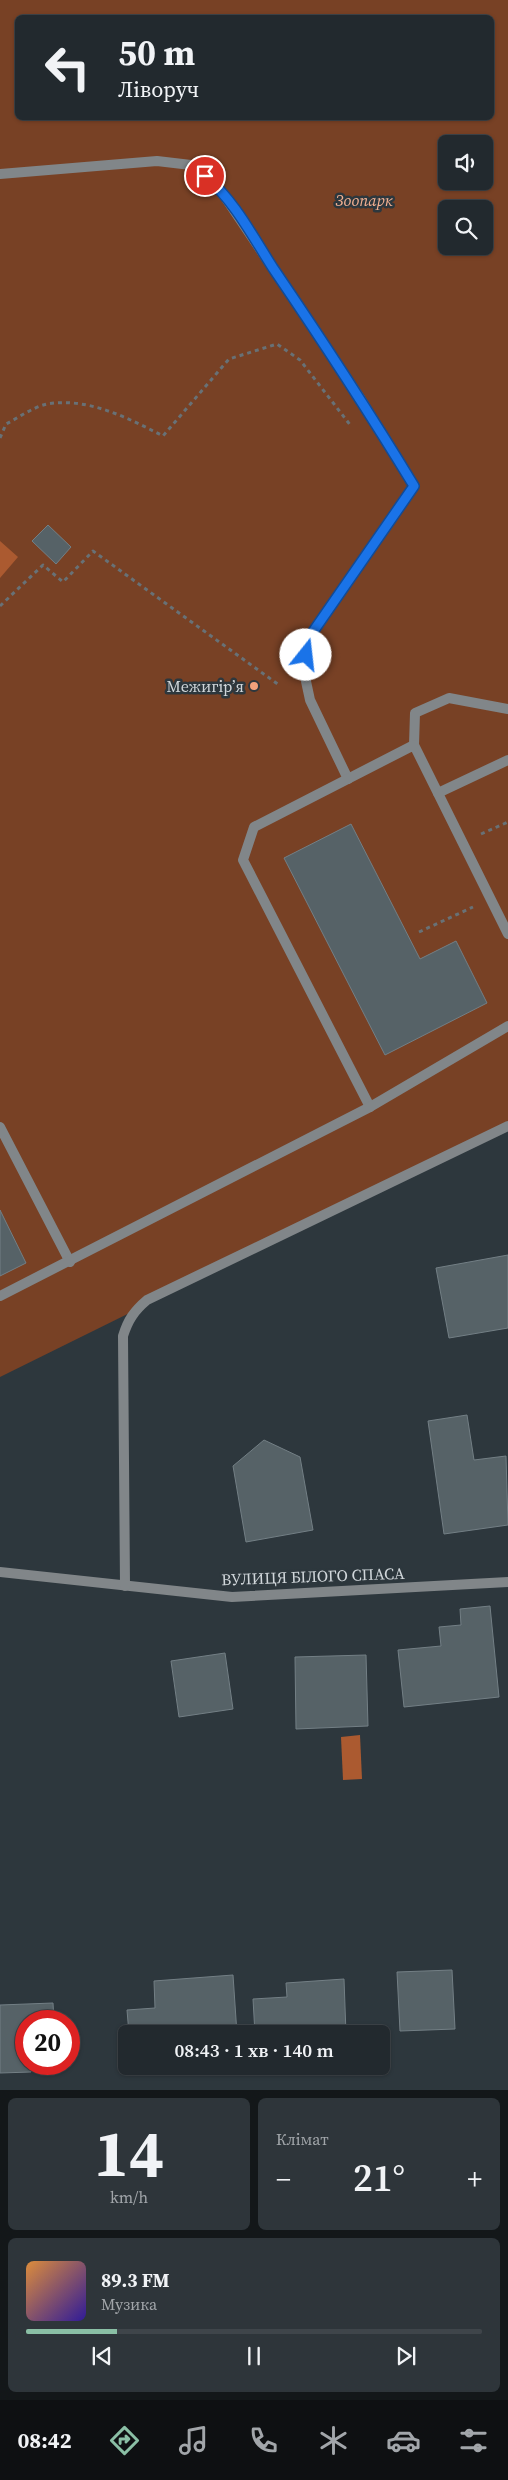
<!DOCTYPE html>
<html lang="uk">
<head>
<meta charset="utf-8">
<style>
  body { margin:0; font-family:"Source Serif 4",serif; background:#2e353a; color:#f1f3f6; height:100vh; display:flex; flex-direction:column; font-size:19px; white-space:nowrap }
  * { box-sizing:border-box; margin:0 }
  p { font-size:16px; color:#a2a6aa }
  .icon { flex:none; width:28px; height:28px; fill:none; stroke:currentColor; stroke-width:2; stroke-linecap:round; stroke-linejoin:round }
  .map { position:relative; height:2090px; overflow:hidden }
  .drawer { display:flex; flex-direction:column; gap:8px; padding:8px; background:#131719; flex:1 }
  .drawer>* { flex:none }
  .hud { position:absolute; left:15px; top:15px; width:479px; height:105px; border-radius:8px; box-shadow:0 1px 4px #0004,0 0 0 1px #3f454a; background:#22292e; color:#f1f3f6; overflow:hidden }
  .fabs { position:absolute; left:438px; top:135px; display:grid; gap:10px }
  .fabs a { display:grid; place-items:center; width:55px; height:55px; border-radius:8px; background:#22292e; box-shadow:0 1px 4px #0004,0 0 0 1px #3f454a; font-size:25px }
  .speed { position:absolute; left:15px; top:2010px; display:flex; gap:10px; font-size:25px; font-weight:700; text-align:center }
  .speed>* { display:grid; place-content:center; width:65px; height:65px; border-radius:50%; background:#22292e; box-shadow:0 1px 4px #0004,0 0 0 1px #3f454a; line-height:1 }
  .speed .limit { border:8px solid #d22; background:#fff; color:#111 }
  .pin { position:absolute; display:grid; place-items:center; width:42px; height:42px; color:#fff; margin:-21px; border:2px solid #fff; border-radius:50%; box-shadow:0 1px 5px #0007 }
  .me { position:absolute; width:55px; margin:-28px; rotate:16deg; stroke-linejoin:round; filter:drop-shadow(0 0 4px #0008) }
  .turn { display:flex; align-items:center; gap:18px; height:105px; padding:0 20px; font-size:22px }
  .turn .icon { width:65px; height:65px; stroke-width:2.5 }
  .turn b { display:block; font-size:35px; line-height:42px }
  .big { font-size:38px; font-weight:600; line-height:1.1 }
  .drawer .card { flex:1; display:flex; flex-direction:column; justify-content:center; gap:8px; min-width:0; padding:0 18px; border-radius:8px; background:#2e353a }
  .drawer .dial { align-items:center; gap:0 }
  .dial b { font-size:65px; line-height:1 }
  .song { display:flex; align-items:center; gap:15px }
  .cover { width:60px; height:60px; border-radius:8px; background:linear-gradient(135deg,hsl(30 70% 55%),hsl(250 70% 35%)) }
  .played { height:5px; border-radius:2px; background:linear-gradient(90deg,#8abfa5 20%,#3f454a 20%) }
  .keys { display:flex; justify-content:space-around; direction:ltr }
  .heat { display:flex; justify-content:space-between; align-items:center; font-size:28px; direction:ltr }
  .drawer .tiles { flex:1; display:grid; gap:8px; grid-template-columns:1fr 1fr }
  .card:last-child { grid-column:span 2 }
  .trip { position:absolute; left:118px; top:2025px; width:272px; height:50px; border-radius:8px; background:#22292e; box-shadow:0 1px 4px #0004,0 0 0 1px #3f454a; font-weight:600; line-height:50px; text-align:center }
  .tabs { display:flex; height:80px; justify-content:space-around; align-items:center; background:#0e1012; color:#a2a6aa }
  .tabs .icon { width:35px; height:35px }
  .tabs .selected { color:#8abfa5 }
  .tabs b { font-size:22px; color:#f1f3f6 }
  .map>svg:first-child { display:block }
  .green { fill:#784125; fill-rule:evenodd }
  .water { fill:#ab5a30 }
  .building { fill:#566267; stroke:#737f85 }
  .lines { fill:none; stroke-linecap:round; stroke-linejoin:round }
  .path { stroke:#687176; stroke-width:3; stroke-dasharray:4 4; stroke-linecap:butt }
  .service { stroke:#818689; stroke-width:10 }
  .minor { stroke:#818689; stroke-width:10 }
  .route-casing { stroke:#114b97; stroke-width:12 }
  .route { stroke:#1a73e8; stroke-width:9 }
  .poi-dot { fill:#f1a17b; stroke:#2d373d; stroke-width:2 }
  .labels { text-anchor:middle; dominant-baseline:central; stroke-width:5; stroke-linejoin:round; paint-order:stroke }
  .park-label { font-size:16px; font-style:italic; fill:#f4b192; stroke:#2d373d }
  .poi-label { font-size:16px; fill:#d0d6da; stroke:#2d373d; text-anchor:end }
  .street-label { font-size:16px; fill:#d0d6da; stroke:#2d373d }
</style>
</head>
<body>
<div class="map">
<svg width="508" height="2090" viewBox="0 0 508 2090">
  <rect width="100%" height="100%" fill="#2d373d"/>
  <!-- green -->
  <path class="green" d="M0,0H508V1126L0,1377ZM18,18H491V118H18ZM446,144H484V181H446ZM446,209H484V246H446Z"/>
  <!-- water -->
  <g class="water">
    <polygon points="0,541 18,557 0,578"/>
    <polygon points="360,1735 362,1779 343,1780 341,1737"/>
  </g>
  <!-- building -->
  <g class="building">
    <polygon points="48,525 71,547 56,564 32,541"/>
    <polygon points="351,824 420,959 456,941 487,1003 385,1055 284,858"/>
    <polygon points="0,1210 26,1263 0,1276"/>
    <polygon points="508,1255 508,1328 449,1338 436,1268"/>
    <polygon points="467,1415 474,1460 506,1456 508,1525 444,1534 428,1421"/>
    <polygon points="264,1440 300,1457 313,1530 246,1542 233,1466"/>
    <polygon points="490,1606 499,1697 404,1707 398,1650 441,1646 439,1627 461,1625 460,1609"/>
    <polygon points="225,1653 233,1709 179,1717 171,1661"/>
    <polygon points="366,1655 368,1726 296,1729 295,1657"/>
    <polygon points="452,1970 455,2029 400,2031 397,1972"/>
    <polygon points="233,1975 237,2034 129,2034 127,2010 155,2008 154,1981"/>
    <polygon points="344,1979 346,2034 255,2034 253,1999 287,1997 286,1983"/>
    <polygon points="53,2003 54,2021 26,2021 26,2064 31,2064 31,2072 0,2073 0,2005"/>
  </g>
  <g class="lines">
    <!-- path -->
    <g class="path">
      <path d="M0,438L6,424C18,418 33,407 47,404C88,397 128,418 163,436L229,359L277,344L300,360L351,426"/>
      <polyline points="0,606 43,565 63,582 93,551 279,685"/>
      <polyline points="481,834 508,822"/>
      <polyline points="419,932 473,907"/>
    </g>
    <!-- service -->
    <g class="service">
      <polyline points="0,174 157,161 191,165 219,188 360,398 414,486 308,639 304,672 310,700 348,779"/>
      <polyline points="414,745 415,713 449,698 508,709"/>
      <polyline points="438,793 508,760"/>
      <polyline points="370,1107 243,860 254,827 414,745 508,934"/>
      <polyline points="0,1127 70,1262"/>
      <polyline points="0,1296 370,1107 508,1026"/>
    </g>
    <!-- minor -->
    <g class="minor">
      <polyline points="0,1572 232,1597 508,1582"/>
      <path d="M125,1586L123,1336C128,1320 134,1311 147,1300L508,1126"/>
    </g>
  </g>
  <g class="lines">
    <defs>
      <path id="route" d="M205,176C234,200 253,237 273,268C322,340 369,412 414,486L308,639L306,655"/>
    </defs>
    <!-- route casing -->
    <use href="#route" class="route-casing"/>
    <!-- route -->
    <use href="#route" class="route"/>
  </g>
  <!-- markers -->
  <circle class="poi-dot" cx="254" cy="686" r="5"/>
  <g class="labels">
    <!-- park labels -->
    <g class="park-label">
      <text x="364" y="200">Зоопарк</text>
    </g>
    <!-- poi labels -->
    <g class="poi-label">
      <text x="244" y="686">Межигір’я</text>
    </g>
    <!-- street labels -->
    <g class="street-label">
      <text transform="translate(313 1576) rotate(-2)">ВУЛИЦЯ БІЛОГО СПАСА</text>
    </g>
  </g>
</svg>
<div class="fabs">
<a><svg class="icon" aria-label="sound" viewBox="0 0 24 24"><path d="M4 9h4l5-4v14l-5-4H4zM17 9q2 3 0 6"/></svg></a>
<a><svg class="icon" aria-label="search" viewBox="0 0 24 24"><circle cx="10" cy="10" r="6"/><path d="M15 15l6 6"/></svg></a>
</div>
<div class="speed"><div class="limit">20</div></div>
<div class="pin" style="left:205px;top:176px;background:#d93025"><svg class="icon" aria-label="arrive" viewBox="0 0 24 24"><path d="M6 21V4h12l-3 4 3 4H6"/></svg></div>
<svg class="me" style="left:306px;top:655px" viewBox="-20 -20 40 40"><circle r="19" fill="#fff"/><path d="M0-13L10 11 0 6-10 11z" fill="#1a73e8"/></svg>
<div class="trip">08:43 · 1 хв · 140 m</div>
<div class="hud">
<div class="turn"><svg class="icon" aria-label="left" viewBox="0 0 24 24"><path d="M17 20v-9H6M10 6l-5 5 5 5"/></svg><div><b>50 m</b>Ліворуч</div></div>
</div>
</div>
<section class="drawer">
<div class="tiles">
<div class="card dial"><b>14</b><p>km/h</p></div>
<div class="card"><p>Клімат</p>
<div class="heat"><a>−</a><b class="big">21°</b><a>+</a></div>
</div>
<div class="card">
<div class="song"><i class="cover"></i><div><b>89.3 FM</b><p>Музика</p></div></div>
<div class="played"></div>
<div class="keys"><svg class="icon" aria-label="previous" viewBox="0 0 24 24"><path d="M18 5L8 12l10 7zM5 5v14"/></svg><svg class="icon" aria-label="pause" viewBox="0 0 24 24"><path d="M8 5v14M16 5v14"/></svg><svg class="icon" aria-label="next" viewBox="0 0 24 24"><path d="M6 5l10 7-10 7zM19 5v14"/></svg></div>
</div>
</div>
</section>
<nav class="tabs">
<b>08:42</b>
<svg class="icon selected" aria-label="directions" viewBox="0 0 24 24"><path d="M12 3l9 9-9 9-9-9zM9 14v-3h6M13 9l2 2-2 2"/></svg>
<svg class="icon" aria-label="music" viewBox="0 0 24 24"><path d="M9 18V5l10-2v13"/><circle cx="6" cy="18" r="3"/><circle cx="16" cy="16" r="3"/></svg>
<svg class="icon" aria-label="phone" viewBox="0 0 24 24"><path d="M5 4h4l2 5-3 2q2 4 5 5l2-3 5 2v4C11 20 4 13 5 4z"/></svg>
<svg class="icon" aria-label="climate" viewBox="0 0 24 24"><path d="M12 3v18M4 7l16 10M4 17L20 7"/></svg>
<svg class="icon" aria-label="car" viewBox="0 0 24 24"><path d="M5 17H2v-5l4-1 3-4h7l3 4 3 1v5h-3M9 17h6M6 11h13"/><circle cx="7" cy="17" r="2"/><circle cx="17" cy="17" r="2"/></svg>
<svg class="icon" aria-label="filters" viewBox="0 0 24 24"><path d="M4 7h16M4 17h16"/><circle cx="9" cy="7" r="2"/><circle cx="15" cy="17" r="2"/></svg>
</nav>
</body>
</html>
